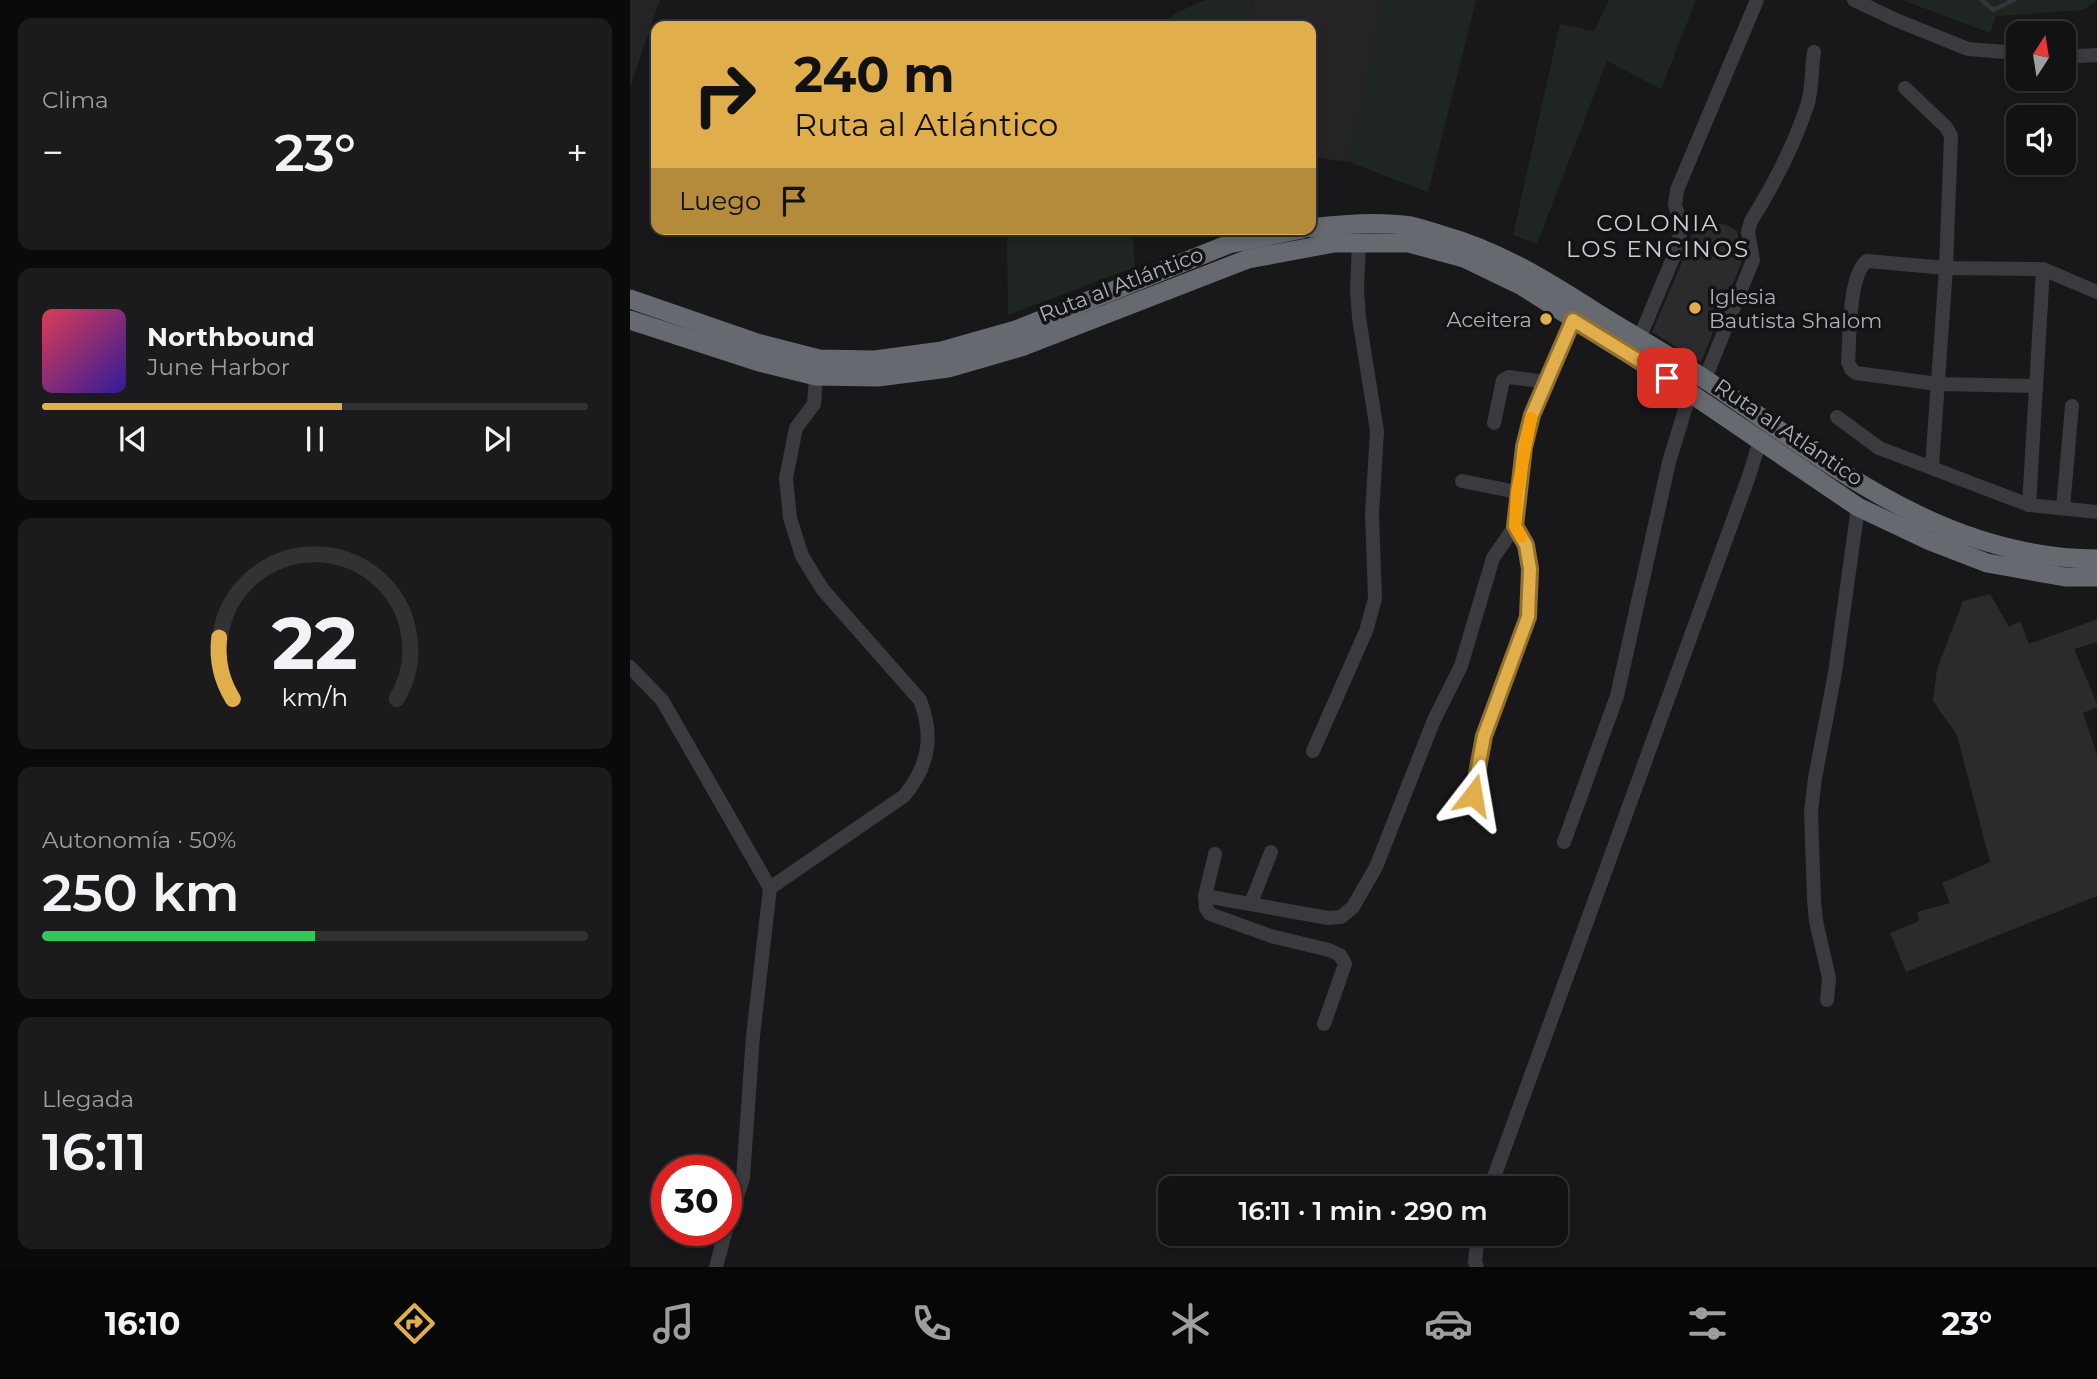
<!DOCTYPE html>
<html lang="es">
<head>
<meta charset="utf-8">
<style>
  body { margin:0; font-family:Montserrat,sans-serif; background:#1b1b1d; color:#f1f3f6; height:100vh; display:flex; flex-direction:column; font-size:26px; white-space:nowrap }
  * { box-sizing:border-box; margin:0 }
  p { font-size:23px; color:#9c9ea0 }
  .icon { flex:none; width:38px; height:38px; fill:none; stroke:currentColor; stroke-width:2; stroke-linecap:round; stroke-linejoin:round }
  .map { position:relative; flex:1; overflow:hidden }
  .side { display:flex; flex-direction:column; gap:18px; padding:18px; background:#0a0a0b; width:630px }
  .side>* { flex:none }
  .hud { position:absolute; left:21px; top:21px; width:665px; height:214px; border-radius:14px; box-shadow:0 4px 10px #0003,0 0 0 2px #313234; background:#e0ae4a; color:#111; overflow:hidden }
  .needle { width:46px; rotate:12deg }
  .tools { position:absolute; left:1376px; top:21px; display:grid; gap:14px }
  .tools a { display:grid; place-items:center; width:70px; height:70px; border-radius:14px; background:#121214; box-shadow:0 4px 10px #0003,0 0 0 2px #313234; font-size:35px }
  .speed { position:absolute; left:21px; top:1155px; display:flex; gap:14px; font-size:35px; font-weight:700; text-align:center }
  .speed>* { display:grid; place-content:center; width:91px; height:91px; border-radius:50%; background:#121214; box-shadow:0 4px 10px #0003,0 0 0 2px #313234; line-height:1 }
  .speed .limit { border:10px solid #d22; background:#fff; color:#111 }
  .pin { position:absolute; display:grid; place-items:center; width:60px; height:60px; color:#fff; margin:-30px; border-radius:14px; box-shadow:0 4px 10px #0006 }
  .me { position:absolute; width:77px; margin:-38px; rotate:14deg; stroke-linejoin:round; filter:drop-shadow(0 0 5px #0008) }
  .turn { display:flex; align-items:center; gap:24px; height:147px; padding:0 28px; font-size:32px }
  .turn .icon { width:91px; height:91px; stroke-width:2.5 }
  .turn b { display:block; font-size:49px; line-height:60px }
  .then { display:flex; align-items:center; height:66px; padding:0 28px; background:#0003; gap:14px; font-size:26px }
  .big { font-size:52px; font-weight:600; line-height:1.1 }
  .side .tile { flex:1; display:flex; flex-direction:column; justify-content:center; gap:10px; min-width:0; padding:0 24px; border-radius:14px; background:#1b1b1d }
  .side .dial { align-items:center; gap:0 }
  .dial svg { height:182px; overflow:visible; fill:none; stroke:#313234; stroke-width:7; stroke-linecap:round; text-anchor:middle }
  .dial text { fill:#f1f3f6; stroke:none }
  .song { display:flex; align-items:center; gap:21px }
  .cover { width:84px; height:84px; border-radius:10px; background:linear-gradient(135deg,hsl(350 70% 55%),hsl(250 70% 35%)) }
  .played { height:7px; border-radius:4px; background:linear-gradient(90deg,#e0ae4a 55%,#313234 55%) }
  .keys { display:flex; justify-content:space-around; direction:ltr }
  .heat { display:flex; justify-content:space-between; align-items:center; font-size:38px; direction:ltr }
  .charge { height:10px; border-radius:5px; background:linear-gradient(90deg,#34c759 50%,#313234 0) }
  .trip { position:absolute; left:528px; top:1176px; width:410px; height:70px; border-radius:14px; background:#121214; box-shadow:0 4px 10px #0003,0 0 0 2px #313234; font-weight:600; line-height:70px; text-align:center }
  .menu { display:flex; height:112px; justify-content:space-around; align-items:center; background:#070708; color:#9c9ea0 }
  .menu .icon { width:49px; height:49px }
  .menu .current { color:#e0ae4a }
  .menu b { font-size:32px; color:#f1f3f6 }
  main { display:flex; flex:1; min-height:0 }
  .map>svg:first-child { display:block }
  .built { fill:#242427 }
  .green { fill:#1f2520 }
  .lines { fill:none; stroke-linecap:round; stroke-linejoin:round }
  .stream { stroke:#2f373d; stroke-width:4.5 }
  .building { fill:#2b2b2e }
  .minor { stroke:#3a3a3f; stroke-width:14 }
  .highway { stroke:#66696f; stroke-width:19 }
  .route-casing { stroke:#927130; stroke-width:18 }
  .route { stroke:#e0ae4a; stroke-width:12 }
  .slow { stroke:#f59e0b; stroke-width:12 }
  .poi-dot { fill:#e0ae4a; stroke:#131315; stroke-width:2.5 }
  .labels { text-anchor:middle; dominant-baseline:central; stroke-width:7; stroke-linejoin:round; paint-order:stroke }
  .street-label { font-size:21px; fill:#acb0b8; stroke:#131315 }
  .poi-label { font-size:21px; fill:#acb0b8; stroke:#131315; text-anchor:start }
  .neighbourhood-label { font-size:23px; letter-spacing:2px; fill:#cccfd5; stroke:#131315 }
</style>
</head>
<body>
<main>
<section class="side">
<div class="tile"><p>Clima</p>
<div class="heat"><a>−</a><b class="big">23°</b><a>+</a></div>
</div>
<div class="tile">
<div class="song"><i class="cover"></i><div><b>Northbound</b><p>June Harbor</p></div></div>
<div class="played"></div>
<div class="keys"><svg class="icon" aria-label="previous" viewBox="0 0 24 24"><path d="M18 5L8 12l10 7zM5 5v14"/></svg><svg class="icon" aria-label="pause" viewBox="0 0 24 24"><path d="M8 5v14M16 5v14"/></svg><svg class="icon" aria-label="next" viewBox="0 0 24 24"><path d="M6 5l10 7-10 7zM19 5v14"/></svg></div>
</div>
<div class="tile dial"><svg viewBox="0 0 100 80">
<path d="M14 69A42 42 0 1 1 86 69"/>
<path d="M14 69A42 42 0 0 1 8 42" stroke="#e0ae4a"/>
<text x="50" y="56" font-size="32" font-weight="700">22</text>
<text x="50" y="72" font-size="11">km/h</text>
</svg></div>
<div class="tile"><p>Autonomía · 50%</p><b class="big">250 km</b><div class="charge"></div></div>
<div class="tile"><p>Llegada</p><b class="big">16:11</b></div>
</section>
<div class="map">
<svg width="1467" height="1267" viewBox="0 0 1467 1267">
  <rect width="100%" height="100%" fill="#18181a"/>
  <!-- built -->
  <g class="built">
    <polygon points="0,0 30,0 0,87"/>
    <polygon points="623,0 753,0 719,162 681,157 681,26 620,26"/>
  </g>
  <!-- green -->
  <g class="green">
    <polygon points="576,0 623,0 620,26 528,26 546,13"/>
    <polygon points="753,0 846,0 798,192 719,162"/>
    <polygon points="979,0 1066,0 1031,89 977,61 907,244 883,235 930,24 964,31"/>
    <polygon points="1272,0 1467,0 1453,10 1366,16 1360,33"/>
    <polygon points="383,229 502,229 505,267 378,315 377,241"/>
  </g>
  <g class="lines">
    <!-- stream -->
    <polyline class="stream" points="1352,0 1363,10 1384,0"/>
  </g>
  <!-- building -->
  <g class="building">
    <polygon points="1074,221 1096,225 1107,231 1113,259 1071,362 1022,332 1058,248 1064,226"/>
    <polygon points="1360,594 1379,627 1390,621 1399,644 1467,619 1467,642 1444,649 1467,704 1467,707 1453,713 1467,755 1467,896 1276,972 1260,933 1289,921 1287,912 1320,903 1312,883 1360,862 1327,735 1303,701 1307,669 1333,601"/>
  </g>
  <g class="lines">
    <!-- minor -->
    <g class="minor">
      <polyline points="1224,0 1266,20 1338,49 1388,53"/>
      <polyline points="1433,57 1467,55"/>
      <polyline points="1275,88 1316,127 1321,136 1316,268 1302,466"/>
      <polyline points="1009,339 1049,244 1050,220 1045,205 1047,190 1127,0"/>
      <path d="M1075,379L1123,260L1118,232L1121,221C1143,186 1164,145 1177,106C1183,88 1181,70 1184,52"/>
      <path d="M1406,386L1308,384L1226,373L1221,369L1218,362C1220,339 1218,275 1237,261L1316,268L1413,269L1467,292"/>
      <polyline points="1207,417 1249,448 1399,505 1467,512"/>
      <polyline points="864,423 873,380 879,377 916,382"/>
      <polyline points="832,481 887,492"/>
      <polyline points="1399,505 1413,269"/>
      <polyline points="1433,508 1442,406"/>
      <polyline points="0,667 32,700 140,888 123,1036 113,1178 96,1230"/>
      <polyline points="683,751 736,631 745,599 742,514 747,431 729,318 727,290 729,242"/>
      <path d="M837,804C850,782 848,756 856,732C873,677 917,603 896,545C893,539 888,532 885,526"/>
      <polyline points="934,842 987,696 1039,462 1060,393"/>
      <path d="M140,888L274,796C299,766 304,736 290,700L193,590L172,556L160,518L156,478L166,428L184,404L186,376"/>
      <polyline points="575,896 585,854"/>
      <polyline points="621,903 641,852"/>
      <polyline points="1197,1000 1199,978 1186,921 1184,900 1181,812 1185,778 1205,673 1228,507"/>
      <polyline points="694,1024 715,964 710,955 699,950 641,936 580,914 576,908 575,896 698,918 711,917 723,907 746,867 804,720 831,666 863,558 885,526 894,447 902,415 943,320"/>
      <polyline points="860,1188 1119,476 1130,440"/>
      <polyline points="86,1267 96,1230"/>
      <polyline points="847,1267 845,1262 848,1234"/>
    </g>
    <!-- highway -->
    <g class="highway">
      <path d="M681,228C713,224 748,221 781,226C791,228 802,232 812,235C869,251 917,281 967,313C1007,338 1049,361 1088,388C1207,469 1316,558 1467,559"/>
      <polyline points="0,299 127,343 189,359 245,360 312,351 386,330 599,244 672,229"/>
      <polyline points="0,320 129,362 186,376 248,377 318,368 394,346 618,259 704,243 779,243 834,258 892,286 1060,393 1228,507 1300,541 1357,563 1435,577 1467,577"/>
    </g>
  </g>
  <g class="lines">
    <defs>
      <polyline id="route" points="843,795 854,736 898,617 900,569 896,545 885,526 894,447 902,415 943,320 1037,378"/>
    </defs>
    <!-- route casing -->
    <use href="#route" class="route-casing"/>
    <!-- route -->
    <use href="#route" class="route"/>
    <!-- slow -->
    <polyline class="slow" points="891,537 885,526 887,492 901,418"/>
  </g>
  <!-- markers -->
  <g class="poi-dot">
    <circle cx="1065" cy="308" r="7"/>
    <circle cx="916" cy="319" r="7"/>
  </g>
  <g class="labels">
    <!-- street labels -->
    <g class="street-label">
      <text transform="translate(491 284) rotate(-21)">Ruta al Atlántico</text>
      <text transform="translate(1159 432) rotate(34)">Ruta al Atlántico</text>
    </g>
    <!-- poi labels -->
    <g class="poi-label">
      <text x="1079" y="296">Iglesia<tspan x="1079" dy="24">Bautista Shalom</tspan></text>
      <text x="902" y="319" text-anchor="end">Aceitera</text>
    </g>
    <!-- neighbourhood labels -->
    <g class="neighbourhood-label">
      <text x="1028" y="223">COLONIA<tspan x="1028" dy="26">LOS ENCINOS</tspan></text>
    </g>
  </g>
</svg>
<div class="tools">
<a><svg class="needle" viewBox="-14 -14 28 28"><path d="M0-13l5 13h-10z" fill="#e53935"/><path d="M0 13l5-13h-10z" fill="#9c9ea0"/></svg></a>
<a><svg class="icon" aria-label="sound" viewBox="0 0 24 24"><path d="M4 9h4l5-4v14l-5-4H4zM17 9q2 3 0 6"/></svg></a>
</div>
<div class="speed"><div class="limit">30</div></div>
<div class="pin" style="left:1037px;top:378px;background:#d93025"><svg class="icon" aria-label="arrive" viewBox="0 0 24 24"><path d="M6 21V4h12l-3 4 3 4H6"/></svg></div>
<svg class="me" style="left:843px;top:795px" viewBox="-20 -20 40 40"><path d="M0-17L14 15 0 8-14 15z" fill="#e0ae4a" stroke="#fff" stroke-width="4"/></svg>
<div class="trip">16:11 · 1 min · 290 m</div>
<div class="hud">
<div class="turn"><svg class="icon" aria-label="right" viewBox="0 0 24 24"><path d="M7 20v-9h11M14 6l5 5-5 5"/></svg><div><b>240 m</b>Ruta al Atlántico</div></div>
<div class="then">Luego<svg class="icon" aria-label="arrive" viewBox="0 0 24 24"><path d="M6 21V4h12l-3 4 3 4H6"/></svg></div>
</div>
</div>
</main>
<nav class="menu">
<b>16:10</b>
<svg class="icon current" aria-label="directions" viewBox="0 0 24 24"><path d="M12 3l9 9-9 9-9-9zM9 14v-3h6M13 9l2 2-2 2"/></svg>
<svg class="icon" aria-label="music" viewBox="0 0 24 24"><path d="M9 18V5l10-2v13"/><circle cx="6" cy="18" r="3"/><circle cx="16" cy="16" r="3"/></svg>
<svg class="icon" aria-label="phone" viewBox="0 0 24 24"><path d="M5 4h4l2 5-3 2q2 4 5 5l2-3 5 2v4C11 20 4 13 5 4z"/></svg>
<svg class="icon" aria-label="climate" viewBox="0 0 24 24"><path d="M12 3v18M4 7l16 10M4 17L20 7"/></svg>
<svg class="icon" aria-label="car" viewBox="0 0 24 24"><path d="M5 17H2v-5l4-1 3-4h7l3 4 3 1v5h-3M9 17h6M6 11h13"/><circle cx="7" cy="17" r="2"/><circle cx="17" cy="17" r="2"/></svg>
<svg class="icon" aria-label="filters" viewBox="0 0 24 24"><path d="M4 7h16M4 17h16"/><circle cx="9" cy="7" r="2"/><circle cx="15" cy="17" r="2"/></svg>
<b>23°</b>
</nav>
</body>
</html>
